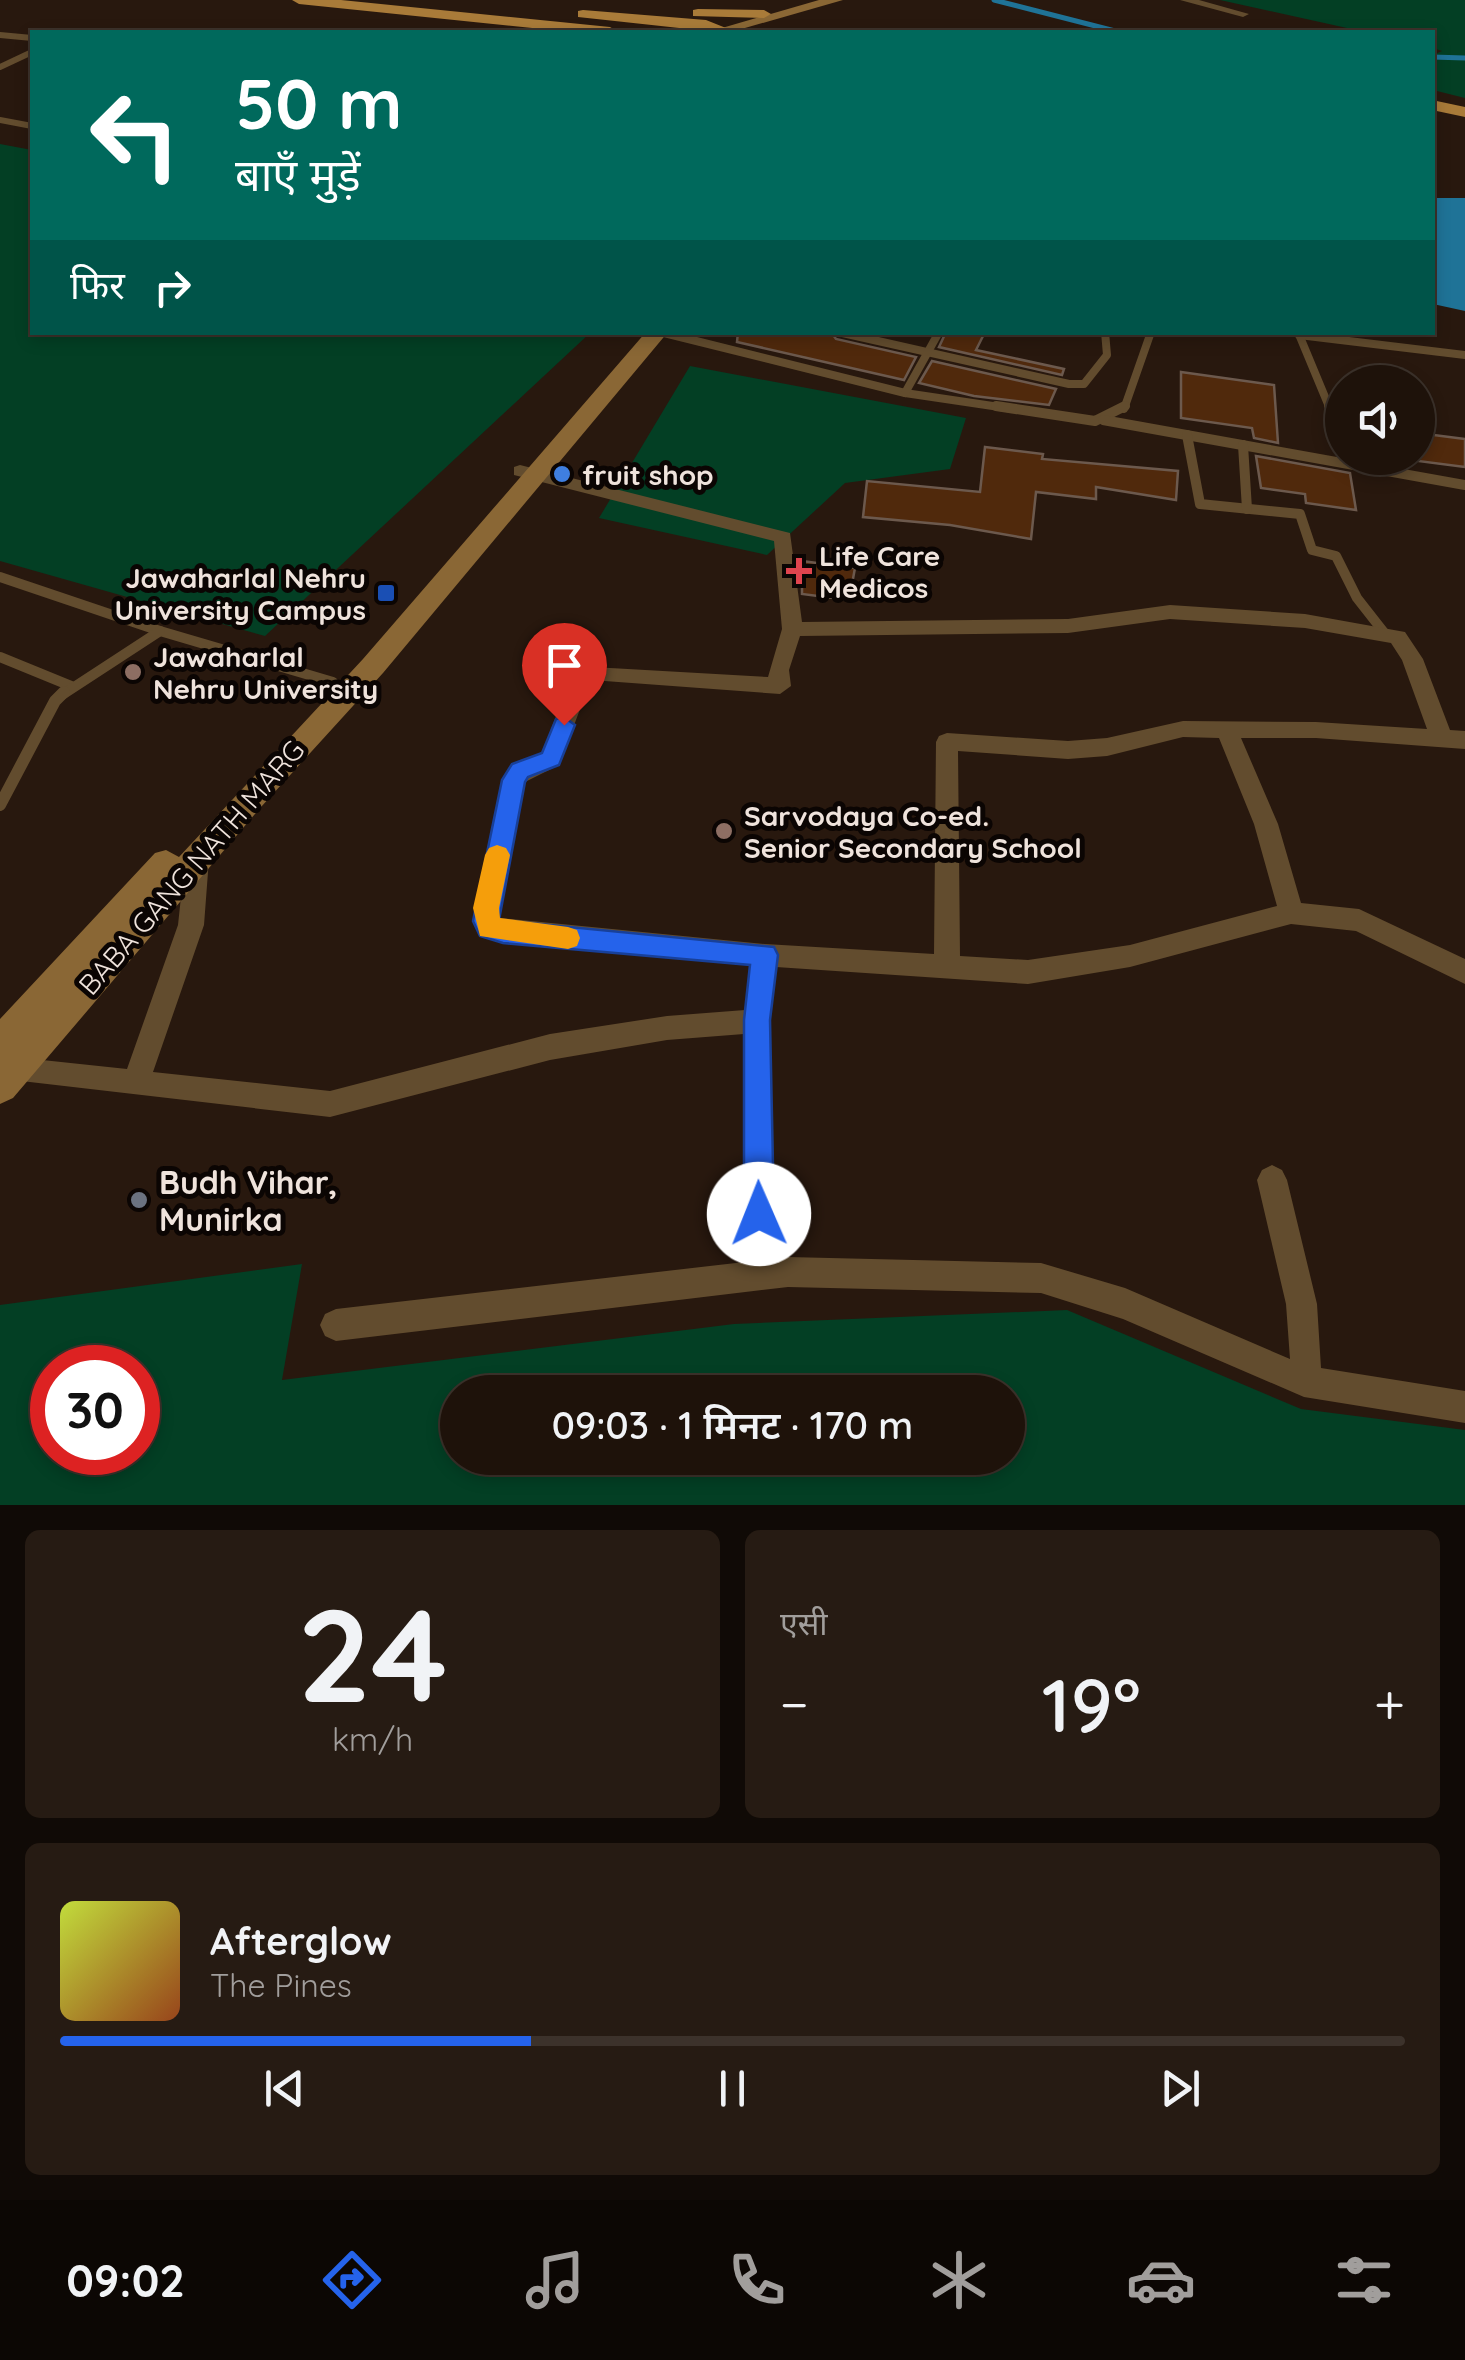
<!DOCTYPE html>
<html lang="hi">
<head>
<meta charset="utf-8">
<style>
  body { margin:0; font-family:Quicksand,"Noto Sans Devanagari",sans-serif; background:#261b13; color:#f1f3f6; height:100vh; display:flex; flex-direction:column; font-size:38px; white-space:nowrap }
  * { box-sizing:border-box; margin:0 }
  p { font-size:32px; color:#a19e9c }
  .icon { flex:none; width:55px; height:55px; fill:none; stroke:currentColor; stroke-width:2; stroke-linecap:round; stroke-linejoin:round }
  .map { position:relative; height:1505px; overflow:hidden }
  .side { display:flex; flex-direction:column; gap:25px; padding:25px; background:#100a06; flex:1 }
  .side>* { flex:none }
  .guide { position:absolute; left:30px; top:30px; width:1405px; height:305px; border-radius:0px; box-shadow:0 5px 15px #0003,0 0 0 2px #3c322b; background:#00695c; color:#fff; overflow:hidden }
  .controls { position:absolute; left:1325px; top:365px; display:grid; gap:20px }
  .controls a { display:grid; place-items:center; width:110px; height:110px; border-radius:50%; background:#1e120a; box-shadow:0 5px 15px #0003,0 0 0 2px #3c322b; font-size:50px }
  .speed { position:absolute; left:30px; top:1345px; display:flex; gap:20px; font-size:50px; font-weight:700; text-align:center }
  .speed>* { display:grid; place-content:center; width:130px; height:130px; border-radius:50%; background:#1e120a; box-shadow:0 5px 15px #0003,0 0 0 2px #3c322b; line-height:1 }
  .speed .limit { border:15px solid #d22; background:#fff; color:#111 }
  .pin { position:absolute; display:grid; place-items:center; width:85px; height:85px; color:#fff; margin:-102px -42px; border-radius:50% 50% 50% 0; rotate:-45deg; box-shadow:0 0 10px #0007 }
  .pin .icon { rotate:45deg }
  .me { position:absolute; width:110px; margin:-55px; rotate:359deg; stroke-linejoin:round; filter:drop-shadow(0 0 8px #0008) }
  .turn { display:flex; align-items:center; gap:35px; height:210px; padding:0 40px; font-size:45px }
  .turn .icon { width:130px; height:130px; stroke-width:2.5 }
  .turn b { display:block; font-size:70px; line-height:85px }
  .then { display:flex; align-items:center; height:95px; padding:0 40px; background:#0003; gap:20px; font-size:38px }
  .big { font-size:75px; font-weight:600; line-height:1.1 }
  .side .tile { flex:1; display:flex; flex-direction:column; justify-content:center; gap:15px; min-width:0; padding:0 35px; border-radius:15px; background:#261b13 }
  .side .dial { align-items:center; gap:0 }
  .dial b { font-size:130px; line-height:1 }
  .song { display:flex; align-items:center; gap:30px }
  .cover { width:120px; height:120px; border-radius:15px; background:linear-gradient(135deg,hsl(70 70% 55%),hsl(20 70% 35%)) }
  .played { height:10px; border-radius:5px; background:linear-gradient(90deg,#2563eb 35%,#3c322b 35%) }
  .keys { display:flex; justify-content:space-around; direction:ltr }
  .heat { display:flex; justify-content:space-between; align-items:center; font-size:55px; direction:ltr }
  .side .tiles { flex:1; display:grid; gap:25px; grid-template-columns:1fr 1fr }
  .tile:last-child { grid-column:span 2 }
  .trip { position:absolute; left:440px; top:1375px; width:585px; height:100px; border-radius:50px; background:#1e120a; box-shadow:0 5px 15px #0003,0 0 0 2px #3c322b; font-weight:600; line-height:100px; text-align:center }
  .tab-bar { display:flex; height:160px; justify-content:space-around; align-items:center; background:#0c0704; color:#a19e9c }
  .tab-bar .icon { width:70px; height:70px }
  .tab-bar .active { color:#2563eb }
  .tab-bar b { font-size:45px; color:#f1f3f6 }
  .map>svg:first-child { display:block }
  .green { fill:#033f24; fill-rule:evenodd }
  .water { fill:#1f7397 }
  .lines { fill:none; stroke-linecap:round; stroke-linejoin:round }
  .stream { stroke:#1f7397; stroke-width:5 }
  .building { fill:#50290c; stroke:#6c594d; stroke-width:2.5 }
  .lane-far3 { stroke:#624c2e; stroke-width:6 }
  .lane-far2 { stroke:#624c2e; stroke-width:8 }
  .lane-far1 { stroke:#624c2e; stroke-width:10 }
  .lane { stroke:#624c2e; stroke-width:12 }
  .street { fill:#624c2e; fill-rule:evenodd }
  .secondary { fill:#8a6735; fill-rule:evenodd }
  .primary { fill:#a97b39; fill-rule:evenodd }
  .route { fill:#2563eb; stroke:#184099; stroke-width:2.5 }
  .slow { fill:#f59e0b }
  .shop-dot { fill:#3f7fe0; stroke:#0b0503; stroke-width:4 }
  .health-dot { fill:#e0444e; stroke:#0b0503; stroke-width:4 }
  .transit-dot { fill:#1a4fb4; stroke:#0b0503; stroke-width:4 }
  .education-dot { fill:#8d6e63; stroke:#0b0503; stroke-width:4 }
  .worship-dot { fill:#6b7280; stroke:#0b0503; stroke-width:4 }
  .labels { text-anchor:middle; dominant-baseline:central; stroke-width:10; stroke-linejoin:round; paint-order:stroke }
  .poi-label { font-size:28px; font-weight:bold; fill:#efe3dc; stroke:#0b0503; text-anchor:start }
  .street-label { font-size:28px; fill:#efe3dc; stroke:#0b0503 }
  .near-poi-label { font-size:32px; font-weight:bold; fill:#efe3dc; stroke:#0b0503; text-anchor:start }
</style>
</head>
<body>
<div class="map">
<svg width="1465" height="1505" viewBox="0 0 1465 1505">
  <rect width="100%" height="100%" fill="#28180e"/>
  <!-- green -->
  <g class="green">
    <polygon points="1220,0 1465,0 1465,98 1433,90 1433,55 1442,51 1433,48 1432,32 1365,32"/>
    <polygon points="0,144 32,150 32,332 590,333 265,636 0,561"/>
    <polygon points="690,366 966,418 950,469 845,483 767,555 599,518"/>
    <path d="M302,1264L282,1380L734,1324L1067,1310L1301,1409L1465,1430V1505H0V1305ZM52,1368H138V1452H52ZM1008,1392V1458H458V1392Z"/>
  </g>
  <!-- water -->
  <polygon class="water" points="1433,198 1465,198 1465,311 1433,304"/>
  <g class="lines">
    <!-- stream -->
    <g class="stream">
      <polyline points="994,0 1119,32"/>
      <polyline points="1432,57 1465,58"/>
    </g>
  </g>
  <!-- building -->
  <g class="building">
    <polygon points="738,332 831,332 836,339 916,357 904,380 737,342"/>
    <polygon points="946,332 985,332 976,350 1064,369 1062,375 939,347"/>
    <polygon points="932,361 1056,389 1049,405 974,396 919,383"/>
    <polygon points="1181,372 1274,385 1278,443 1254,438 1252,428 1181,418"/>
    <polygon points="1418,433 1465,439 1465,467 1418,461"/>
    <polygon points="985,447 1043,454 1042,459 1178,471 1176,500 1096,487 1096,499 1036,492 1031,539 950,525 863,517 867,481 980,492"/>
    <polygon points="1256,456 1350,473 1356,510 1306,503 1305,494 1261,488"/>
    <polygon points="802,561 855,568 849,600 802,594"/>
  </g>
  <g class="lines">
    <!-- lane-far3 -->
    <g class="lane-far3">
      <polyline points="0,35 32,38"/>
      <polyline points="0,67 32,52"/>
      <polyline points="0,120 32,126"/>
    </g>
    <!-- lane-far2 -->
    <g class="lane-far2">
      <polyline points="660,332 905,393 1013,409"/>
      <polyline points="838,332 1069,384 1084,384 1107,355 1105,332"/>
      <polyline points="1298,332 1330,409"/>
      <polyline points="1299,335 1465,355"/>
      <polyline points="905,393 939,332"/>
      <polyline points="1124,409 1151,332"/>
    </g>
    <!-- lane-far1 -->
    <g class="lane-far1">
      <polyline points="996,406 1095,421 1125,406"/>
      <polyline points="1329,406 1332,413"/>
      <polyline points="1103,420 1465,485"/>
      <polyline points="1187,435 1200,504 1300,514 1312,550 1336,556 1357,598 1386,635"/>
      <polyline points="1243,445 1247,509"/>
      <polyline points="0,577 160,631 333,682"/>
      <polyline points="0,657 71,686"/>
      <polyline points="62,695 160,631"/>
    </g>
    <!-- lane -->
    <polyline class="lane" points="0,805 55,701 64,692"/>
    <!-- street -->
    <g class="street">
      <polygon points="1180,0 1199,0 1249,14 1243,17"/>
      <path d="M520,465L790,533L802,622L1068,619L1170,605L1305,614L1405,632L1423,659L1450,730L1465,731V749L1316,738H1241L1278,824L1301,903L1359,909L1465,959V984L1356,931L1291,924L1130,967L1028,984L776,967L770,1021L774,1214L769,1224L759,1229L749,1224L744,1214V1034L667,1040L550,1060L330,1117L4,1079L0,1070L4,1061L14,1057L127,1069L178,925L185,859L188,852L197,849L206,852L209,859L204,925L153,1072L330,1091L550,1034L667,1016L745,1010L751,965L490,939L481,936L474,909L503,780L512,765L542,753L575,666L768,677L782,629L774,541L514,475V467ZM1170,619L1305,628L1391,643L1402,660L1427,729L1316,722L1183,721L1107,738L1068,741L947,733L939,736L936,742L934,954L765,944L500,918L498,909L525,782L559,765L591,680L780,694L791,686L789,670L800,636L1068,633ZM1183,737L1219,738L1254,824L1277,906L1130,945L1028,960L960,956L958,751L1068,759L1107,756Z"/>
      <polygon points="1272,1165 1282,1170 1287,1180 1317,1304 1321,1368 1465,1391 1465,1423 1304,1397 1123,1319 1041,1293 788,1287 336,1341 325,1336 320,1325 325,1314 336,1309 788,1257 1041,1263 1125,1288 1290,1359 1286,1304 1257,1180 1262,1170"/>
    </g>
    <!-- secondary -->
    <g class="secondary">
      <polygon points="819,0 843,0 731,32 715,30"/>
      <polygon points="646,332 668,332 383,673 261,807 13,1098 0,1104 0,1019 155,853 166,850 179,857 363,659"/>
    </g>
    <!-- primary -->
    <g class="primary">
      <polygon points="292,0 341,0 610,27 618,32 571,32 299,4"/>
      <polygon points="698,9 764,10 771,14 764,18 693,16 693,10"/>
      <polygon points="583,10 706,20 731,30 716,32 578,17 578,11"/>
      <polygon points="1432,100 1465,107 1465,117 1432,110"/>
    </g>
  </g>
  <!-- route -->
  <polygon class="route" points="564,717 575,725 559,765 528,777 525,782 499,920 774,947 778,955 770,1020 774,1214 770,1225 759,1229 749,1225 744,1214 744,1020 750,965 503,943 480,936 473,921 502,780 512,764 542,753 556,719"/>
  <!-- slow -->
  <polygon class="slow" points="497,845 506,848 510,855 499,908 500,918 568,927 577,930 580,938 577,946 568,949 480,936 473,908 485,855 489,848"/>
  <!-- markers -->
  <circle class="shop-dot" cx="562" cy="474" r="10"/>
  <path class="health-dot" d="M794 556h10v10h10v10h-10v10h-10v-10h-10v-10h10z"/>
  <rect class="transit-dot" x="376" y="583" width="20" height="20" rx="5"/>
  <g class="education-dot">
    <circle cx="133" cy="672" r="10"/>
    <circle cx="724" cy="831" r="10"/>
  </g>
  <circle class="worship-dot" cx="139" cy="1200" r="10"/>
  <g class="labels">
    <!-- poi labels -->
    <g class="poi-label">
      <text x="582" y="474">fruit shop</text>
      <text x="819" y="555">Life Care<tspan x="819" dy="32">Medicos</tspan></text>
      <text x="366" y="577" text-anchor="end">Jawaharlal Nehru<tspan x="366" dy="32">University Campus</tspan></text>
      <text x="153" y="656">Jawaharlal<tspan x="153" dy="32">Nehru University</tspan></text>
      <text x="744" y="815">Sarvodaya Co-ed.<tspan x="744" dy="32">Senior Secondary School</tspan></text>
    </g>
    <!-- street labels -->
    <g class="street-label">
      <text transform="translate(191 867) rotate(-49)">BABA GANG NATH MARG</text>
    </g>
    <!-- near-poi labels -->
    <g class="near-poi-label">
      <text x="159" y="1182">Budh Vihar,<tspan x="159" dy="37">Munirka</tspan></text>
    </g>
  </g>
</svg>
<div class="controls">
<a><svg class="icon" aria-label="sound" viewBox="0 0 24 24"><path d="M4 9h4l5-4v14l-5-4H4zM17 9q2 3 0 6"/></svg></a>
</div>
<div class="speed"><div class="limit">30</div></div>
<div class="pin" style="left:564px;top:725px;background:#d93025"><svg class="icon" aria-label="arrive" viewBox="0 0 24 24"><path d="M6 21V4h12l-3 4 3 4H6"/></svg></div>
<svg class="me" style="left:759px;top:1214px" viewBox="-20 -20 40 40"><circle r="19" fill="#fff"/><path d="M0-13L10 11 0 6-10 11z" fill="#2563eb"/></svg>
<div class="trip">09:03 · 1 मिनट · 170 m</div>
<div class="guide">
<div class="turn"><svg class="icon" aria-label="left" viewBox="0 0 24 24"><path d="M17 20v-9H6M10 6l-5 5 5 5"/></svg><div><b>50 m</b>बाएँ मुड़ें</div></div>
<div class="then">फिर<svg class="icon" aria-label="right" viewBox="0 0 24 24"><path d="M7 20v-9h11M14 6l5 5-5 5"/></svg></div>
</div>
</div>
<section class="side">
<div class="tiles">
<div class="tile dial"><b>24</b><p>km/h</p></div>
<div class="tile"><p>एसी</p>
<div class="heat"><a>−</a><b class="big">19°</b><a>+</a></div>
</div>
<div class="tile">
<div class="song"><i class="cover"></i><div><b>Afterglow</b><p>The Pines</p></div></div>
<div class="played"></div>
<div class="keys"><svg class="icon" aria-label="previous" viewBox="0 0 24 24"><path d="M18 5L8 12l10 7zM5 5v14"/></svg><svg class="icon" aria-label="pause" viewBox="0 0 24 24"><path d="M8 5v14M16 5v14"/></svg><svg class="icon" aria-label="next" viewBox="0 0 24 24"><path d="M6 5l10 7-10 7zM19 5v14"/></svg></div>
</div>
</div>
</section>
<nav class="tab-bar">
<b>09:02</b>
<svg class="icon active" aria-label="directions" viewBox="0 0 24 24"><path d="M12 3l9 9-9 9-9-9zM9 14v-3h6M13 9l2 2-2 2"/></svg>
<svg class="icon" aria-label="music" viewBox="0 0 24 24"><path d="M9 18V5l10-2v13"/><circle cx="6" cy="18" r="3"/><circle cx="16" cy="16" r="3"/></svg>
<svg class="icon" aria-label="phone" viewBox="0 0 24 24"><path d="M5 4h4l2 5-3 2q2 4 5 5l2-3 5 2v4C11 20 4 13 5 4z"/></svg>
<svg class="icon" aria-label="climate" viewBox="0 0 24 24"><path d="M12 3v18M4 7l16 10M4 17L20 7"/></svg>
<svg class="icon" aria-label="car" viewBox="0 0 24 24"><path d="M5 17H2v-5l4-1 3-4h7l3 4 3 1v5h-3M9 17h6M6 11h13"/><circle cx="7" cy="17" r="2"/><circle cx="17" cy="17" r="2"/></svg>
<svg class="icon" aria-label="filters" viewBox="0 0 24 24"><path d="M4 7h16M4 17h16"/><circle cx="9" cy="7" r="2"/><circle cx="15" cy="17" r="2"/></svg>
</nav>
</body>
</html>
